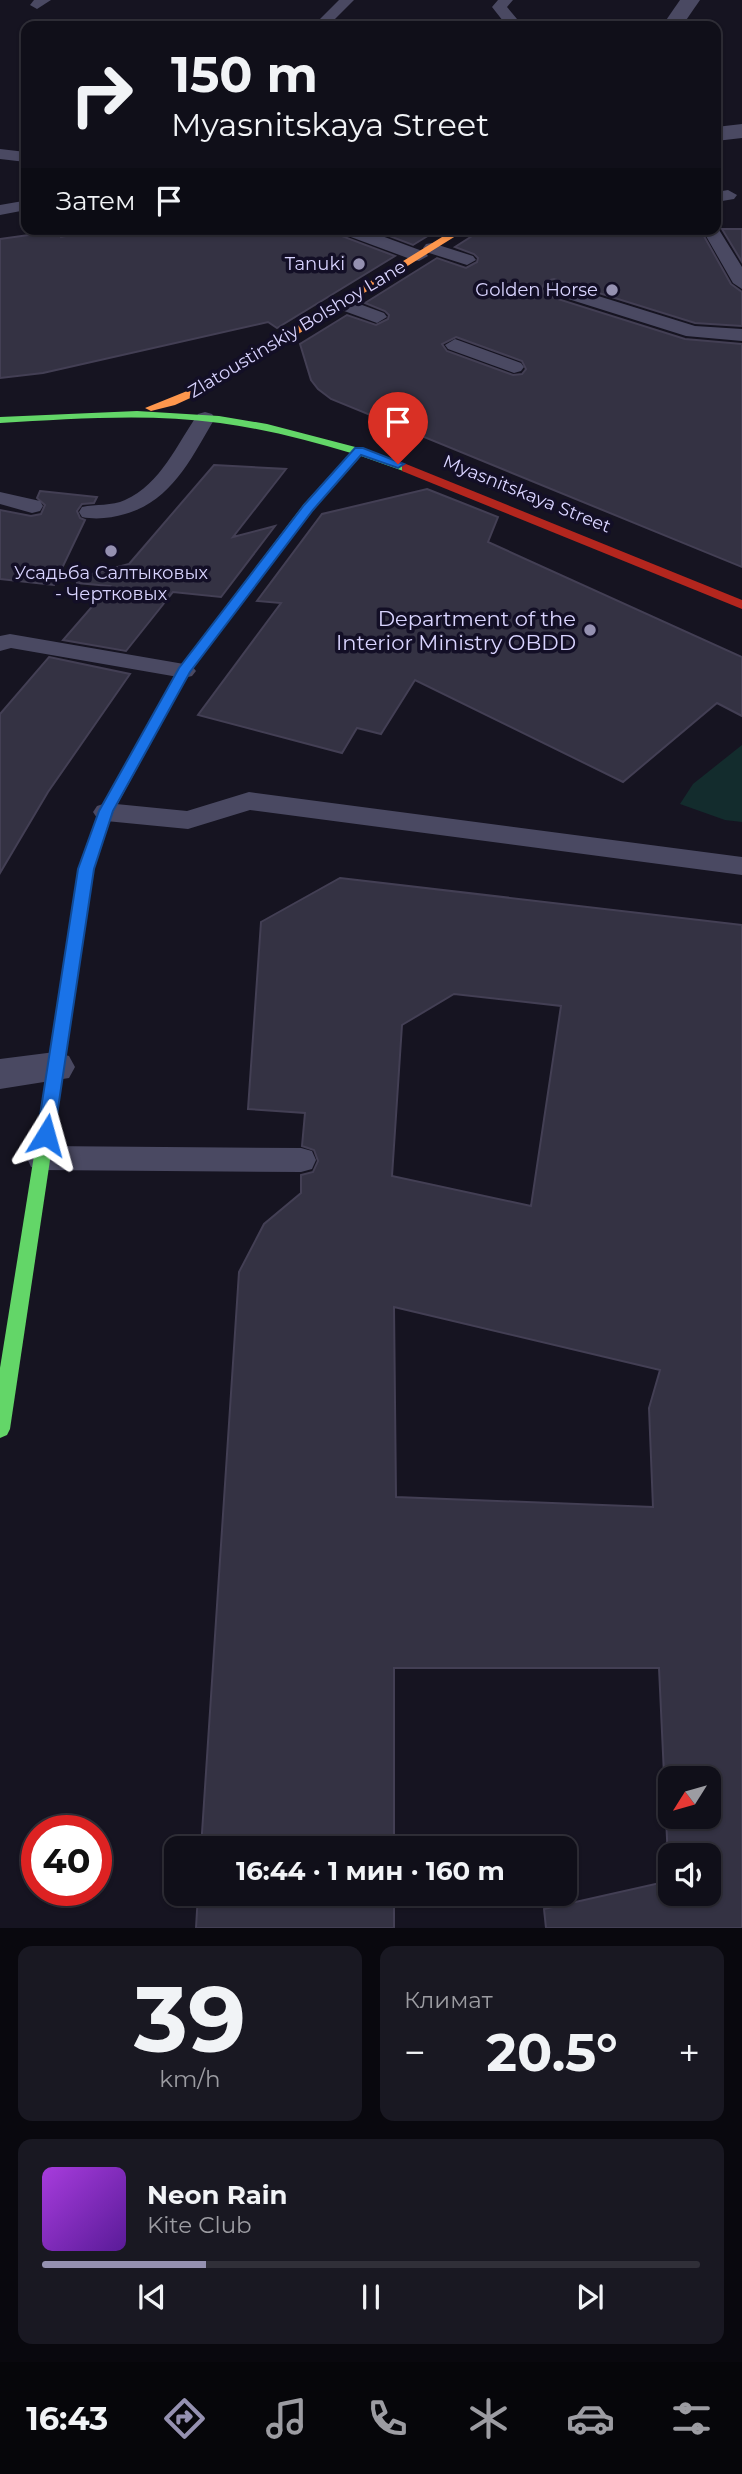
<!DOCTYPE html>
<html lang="ru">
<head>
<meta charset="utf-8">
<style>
  body { margin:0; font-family:Montserrat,sans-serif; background:#191822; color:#f1f3f6; height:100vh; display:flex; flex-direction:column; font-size:26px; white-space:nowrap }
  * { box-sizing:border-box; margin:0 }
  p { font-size:23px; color:#9c9ca2 }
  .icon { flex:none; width:38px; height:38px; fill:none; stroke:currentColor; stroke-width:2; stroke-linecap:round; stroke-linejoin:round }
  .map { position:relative; height:1928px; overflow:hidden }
  .panel { display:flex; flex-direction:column; gap:18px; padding:18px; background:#09080e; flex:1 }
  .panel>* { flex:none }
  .top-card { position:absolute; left:21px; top:21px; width:700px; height:214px; border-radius:14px; box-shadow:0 2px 5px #0004,0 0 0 2px #302f38; background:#100f19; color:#f1f3f6; overflow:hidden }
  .needle { width:46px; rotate:233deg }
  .fabs { position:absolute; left:658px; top:1766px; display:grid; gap:14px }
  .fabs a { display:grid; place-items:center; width:63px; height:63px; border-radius:14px; background:#100f19; box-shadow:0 2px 5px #0004,0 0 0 2px #302f38; font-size:35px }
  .speed { position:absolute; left:21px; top:1815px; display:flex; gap:14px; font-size:35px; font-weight:700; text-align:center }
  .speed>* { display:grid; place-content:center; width:91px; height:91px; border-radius:50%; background:#100f19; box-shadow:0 2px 5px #0004,0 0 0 2px #302f38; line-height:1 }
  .speed .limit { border:10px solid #d22; background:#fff; color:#111 }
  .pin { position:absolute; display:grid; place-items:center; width:60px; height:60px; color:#fff; margin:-72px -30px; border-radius:50% 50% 50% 0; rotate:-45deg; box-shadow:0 0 7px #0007 }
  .pin .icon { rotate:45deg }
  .me { position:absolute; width:77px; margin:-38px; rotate:8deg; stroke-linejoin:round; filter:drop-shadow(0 0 5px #0008) }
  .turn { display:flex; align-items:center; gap:24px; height:147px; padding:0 35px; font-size:32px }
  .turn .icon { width:91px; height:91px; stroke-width:2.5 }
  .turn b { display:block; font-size:49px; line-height:60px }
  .then { display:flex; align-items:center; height:66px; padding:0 35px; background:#0003; gap:14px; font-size:26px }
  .big { font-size:52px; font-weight:700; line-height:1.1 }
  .panel .card { flex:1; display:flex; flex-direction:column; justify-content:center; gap:10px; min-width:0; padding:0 24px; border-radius:14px; background:#191822 }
  .panel .dial { align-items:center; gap:0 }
  .dial b { font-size:91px; line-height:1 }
  .song { display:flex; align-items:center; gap:21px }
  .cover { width:84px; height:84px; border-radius:10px; background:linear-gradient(135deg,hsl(280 70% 55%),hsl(270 70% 35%)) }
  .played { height:7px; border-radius:4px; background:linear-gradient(90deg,#9591b1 25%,#302f38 25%) }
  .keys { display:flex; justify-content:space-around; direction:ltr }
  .heat { display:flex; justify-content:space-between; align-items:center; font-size:38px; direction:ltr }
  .panel .tiles { flex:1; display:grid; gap:18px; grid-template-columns:1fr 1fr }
  .card:last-child { grid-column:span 2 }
  .trip { position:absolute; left:164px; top:1836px; width:413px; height:70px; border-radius:14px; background:#100f19; box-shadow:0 2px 5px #0004,0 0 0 2px #302f38; font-weight:700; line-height:70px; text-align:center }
  .tab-bar { display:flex; height:112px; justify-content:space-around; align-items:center; background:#06060a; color:#9c9ca2 }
  .tab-bar .icon { width:49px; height:49px }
  .tab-bar .on { color:#9591b1 }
  .tab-bar b { font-size:32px; color:#f1f3f6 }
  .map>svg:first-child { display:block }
  .green { fill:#132c2d }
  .building { fill:#343243; stroke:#433f54; stroke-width:2; fill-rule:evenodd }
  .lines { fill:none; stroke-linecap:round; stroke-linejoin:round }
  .lane { fill:#4a4962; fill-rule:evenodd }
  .street { fill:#4a4962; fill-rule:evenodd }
  .fast { fill:#63d668; fill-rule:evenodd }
  .slow { fill:#ff974d; fill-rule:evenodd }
  .jam { fill:#b3261e; fill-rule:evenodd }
  .route { fill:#1a73e8; stroke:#114b97; stroke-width:2 }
  .poi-dot { fill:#9591b1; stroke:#130f26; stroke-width:2.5 }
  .labels { text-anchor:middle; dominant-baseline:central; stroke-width:7; stroke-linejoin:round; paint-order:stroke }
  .far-poi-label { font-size:18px; fill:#d9d4ff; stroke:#130f26; text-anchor:end }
  .far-street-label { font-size:18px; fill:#d9d4ff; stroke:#130f26 }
  .poi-label { font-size:21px; fill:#d9d4ff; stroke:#130f26; text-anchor:end }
</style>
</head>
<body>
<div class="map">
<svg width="742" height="1928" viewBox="0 0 742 1928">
  <rect width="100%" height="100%" fill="#161421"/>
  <!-- green -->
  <polygon class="green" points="742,745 742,822 725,820 680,804 693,784"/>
  <!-- building -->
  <g class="building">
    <polygon points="105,229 335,229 339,235 395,256 277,328 268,322 43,373 0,378 0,239 57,231 61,237"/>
    <polygon points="371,229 439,229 413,245"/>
    <path d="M476,229H700L731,284L742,292V326L695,323L554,279L545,281L542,289L545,295L685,339L742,344V567L331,399L318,389L311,380L300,344L347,315L376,325L388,319L389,315L385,311L365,303L437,258L466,268L477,262L478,258L474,254L455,247L472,236ZM456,337L522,361L526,369L522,374L513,375L447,351L442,344Z"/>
    <polygon points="722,229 742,229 742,262"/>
    <polygon points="214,465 286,469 233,537 275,526 221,597 173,592 126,651 63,640 110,586 77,583 76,578 129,564"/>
    <polygon points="472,480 513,482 508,494"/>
    <polygon points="427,489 498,517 488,542 742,657 742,716 717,703 623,782 415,680 381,734 357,728 342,753 198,715 281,603 257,601 322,514"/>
    <polygon points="40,491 97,497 94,503 82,504 77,511 80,518 85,520 54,585 0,579 0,510 31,516 41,514 45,505 37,498"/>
    <polygon points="49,657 130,674 48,792 0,873 0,714"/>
    <path d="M340,878L742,925V1928H546L544,1909L669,1881L659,1668H394V1848H201L239,1272L264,1224L301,1193V1175L313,1172L318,1161L314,1150L302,1146L305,1113L248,1109L261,922ZM454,994L561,1006L531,1206L392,1176L402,1025ZM394,1307L660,1370L649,1408L653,1507L396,1497ZM670,1778H709V1816H670ZM670,1855H709V1894H670Z"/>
    <polygon points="198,1894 394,1894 394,1928 196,1928"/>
  </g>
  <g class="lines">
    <!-- lane -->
    <g class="lane">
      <polygon points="34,0 51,0 37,9 30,5"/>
      <polygon points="339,0 354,0 328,26 313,26"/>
      <polygon points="498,0 513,0 507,7 517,19 537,23 540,26 507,26 492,7"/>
      <polygon points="0,149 26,152 26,162 0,159"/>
      <polygon points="728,190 737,195 734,199 716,202 716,192"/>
      <polygon points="23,201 26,202 26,210 0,215 0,205"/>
      <polygon points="716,225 742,267 742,289 733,283 702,229 716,229"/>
      <polygon points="337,229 363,229 425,252 428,256 419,261 413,260 340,233"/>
      <polygon points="432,243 473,256 476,260 467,265 426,252 423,248 426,244"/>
      <polygon points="553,282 695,326 742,329 742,341 686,336 546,292 544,288 546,284"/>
      <polygon points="343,298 384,313 387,317 377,323 336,308 334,304"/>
      <polygon points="455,339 521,363 524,367 521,371 514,373 448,349 445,345"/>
      <path d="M205,412L212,414L215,418C192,457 172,501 125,514C112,518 96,520 82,517L79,512L82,507C96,504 112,506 125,500C161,484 177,444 198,414Z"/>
      <polygon points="0,492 40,501 43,506 40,511 32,513 0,504"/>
      <polygon points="10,634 184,664 192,666 196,671 192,676 184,678 11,648 0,651 0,636"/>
      <polygon points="249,792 742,857 742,875 250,810 188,829 106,821 97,818 93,812 97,806 106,803 187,811"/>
      <polygon points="42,1146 301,1148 312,1151 316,1160 312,1169 301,1172 42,1170 31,1167 27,1158 31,1149"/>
    </g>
    <!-- street -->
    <g class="street">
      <polygon points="680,0 700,0 682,26 662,26"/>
      <polygon points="742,124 742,138 716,141 716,127"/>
      <polygon points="55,1052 69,1056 75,1067 69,1078 0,1089 0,1059"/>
    </g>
    <!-- fast -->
    <g class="fast">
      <path d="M137,411L219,416L267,424L363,449L412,468L406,472L361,456L312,510L190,672L146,752L139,757L132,752L179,668L304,504L351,453C308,440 264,429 220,423C147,413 73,419 0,423V417Z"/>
      <polygon points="52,1087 58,1088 60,1093 10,1429 7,1435 0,1438 0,1368 44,1093 46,1088"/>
    </g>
    <!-- slow -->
    <g class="slow">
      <polygon points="455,229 467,229 210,389 175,405 151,411 145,408 202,385"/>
      <polygon points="139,747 146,752 113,812 94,869 60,1093 58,1098 46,1098 44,1093 78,869 99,812 132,752"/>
    </g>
    <!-- jam -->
    <polygon class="jam" points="406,464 742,600 742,609 402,471 402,465"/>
  </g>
  <!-- route -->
  <polygon class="route" points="355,448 363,448 404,464 398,468 361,455 313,510 190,672 113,811 94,869 54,1135 52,1139 40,1139 37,1135 78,869 99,811 179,668 304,505"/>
  <!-- markers -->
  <g class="poi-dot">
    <circle cx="359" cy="264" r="7"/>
    <circle cx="612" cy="290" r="7"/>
    <circle cx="111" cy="551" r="7"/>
    <circle cx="590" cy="630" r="7"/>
  </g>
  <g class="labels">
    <!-- far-poi labels -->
    <g class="far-poi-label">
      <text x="345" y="264">Tanuki</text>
      <text x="598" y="290">Golden Horse</text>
      <text x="111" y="573" text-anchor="middle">Усадьба Салтыковых<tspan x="111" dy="21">- Чертковых</tspan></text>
    </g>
    <!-- far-street labels -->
    <g class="far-street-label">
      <text transform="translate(297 329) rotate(-31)">Zlatoustinskiy Bolshoy Lane</text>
      <text transform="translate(527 494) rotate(22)">Myasnitskaya Street</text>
    </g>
    <!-- poi labels -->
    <g class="poi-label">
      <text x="576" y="618">Department of the<tspan x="576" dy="24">Interior Ministry OBDD</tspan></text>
    </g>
  </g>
</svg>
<div class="fabs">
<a><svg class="needle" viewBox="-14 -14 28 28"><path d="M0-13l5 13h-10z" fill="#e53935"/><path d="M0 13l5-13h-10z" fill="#9c9ca2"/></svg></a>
<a><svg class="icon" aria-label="sound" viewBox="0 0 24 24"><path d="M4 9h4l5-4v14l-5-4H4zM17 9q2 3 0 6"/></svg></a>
</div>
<div class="speed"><div class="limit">40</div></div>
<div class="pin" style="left:398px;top:464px;background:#d93025"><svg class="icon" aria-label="arrive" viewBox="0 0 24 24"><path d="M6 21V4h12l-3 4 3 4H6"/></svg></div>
<svg class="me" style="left:46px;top:1135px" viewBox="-20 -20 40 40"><path d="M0-17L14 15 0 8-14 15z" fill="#1a73e8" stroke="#fff" stroke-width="4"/></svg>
<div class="trip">16:44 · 1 мин · 160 m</div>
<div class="top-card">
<div class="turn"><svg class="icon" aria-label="right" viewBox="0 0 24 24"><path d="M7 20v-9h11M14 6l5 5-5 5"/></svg><div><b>150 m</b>Myasnitskaya Street</div></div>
<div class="then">Затем<svg class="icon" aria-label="arrive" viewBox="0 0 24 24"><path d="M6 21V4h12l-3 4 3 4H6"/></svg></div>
</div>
</div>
<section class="panel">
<div class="tiles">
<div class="card dial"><b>39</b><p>km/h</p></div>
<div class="card"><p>Климат</p>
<div class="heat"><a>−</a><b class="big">20.5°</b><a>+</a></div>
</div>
<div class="card">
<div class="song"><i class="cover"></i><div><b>Neon Rain</b><p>Kite Club</p></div></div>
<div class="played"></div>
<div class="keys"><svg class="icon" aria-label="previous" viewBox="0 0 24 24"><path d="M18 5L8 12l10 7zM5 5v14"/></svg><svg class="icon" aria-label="pause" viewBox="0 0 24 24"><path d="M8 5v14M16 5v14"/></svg><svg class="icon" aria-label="next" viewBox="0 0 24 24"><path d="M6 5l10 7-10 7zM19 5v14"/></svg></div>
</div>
</div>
</section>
<nav class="tab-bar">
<b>16:43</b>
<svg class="icon on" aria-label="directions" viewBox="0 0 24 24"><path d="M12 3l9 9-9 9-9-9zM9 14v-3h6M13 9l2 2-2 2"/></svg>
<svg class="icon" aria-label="music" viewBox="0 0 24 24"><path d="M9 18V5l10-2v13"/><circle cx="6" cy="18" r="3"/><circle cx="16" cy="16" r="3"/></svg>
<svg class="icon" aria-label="phone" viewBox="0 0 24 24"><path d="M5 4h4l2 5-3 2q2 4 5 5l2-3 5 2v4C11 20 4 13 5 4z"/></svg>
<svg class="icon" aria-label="climate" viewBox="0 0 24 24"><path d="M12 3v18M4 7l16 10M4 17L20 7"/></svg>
<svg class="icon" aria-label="car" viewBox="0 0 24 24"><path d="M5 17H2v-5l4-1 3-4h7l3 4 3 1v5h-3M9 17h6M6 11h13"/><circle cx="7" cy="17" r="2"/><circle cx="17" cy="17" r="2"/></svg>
<svg class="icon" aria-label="filters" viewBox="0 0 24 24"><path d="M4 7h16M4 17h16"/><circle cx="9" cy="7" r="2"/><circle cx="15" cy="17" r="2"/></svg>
</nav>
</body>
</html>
